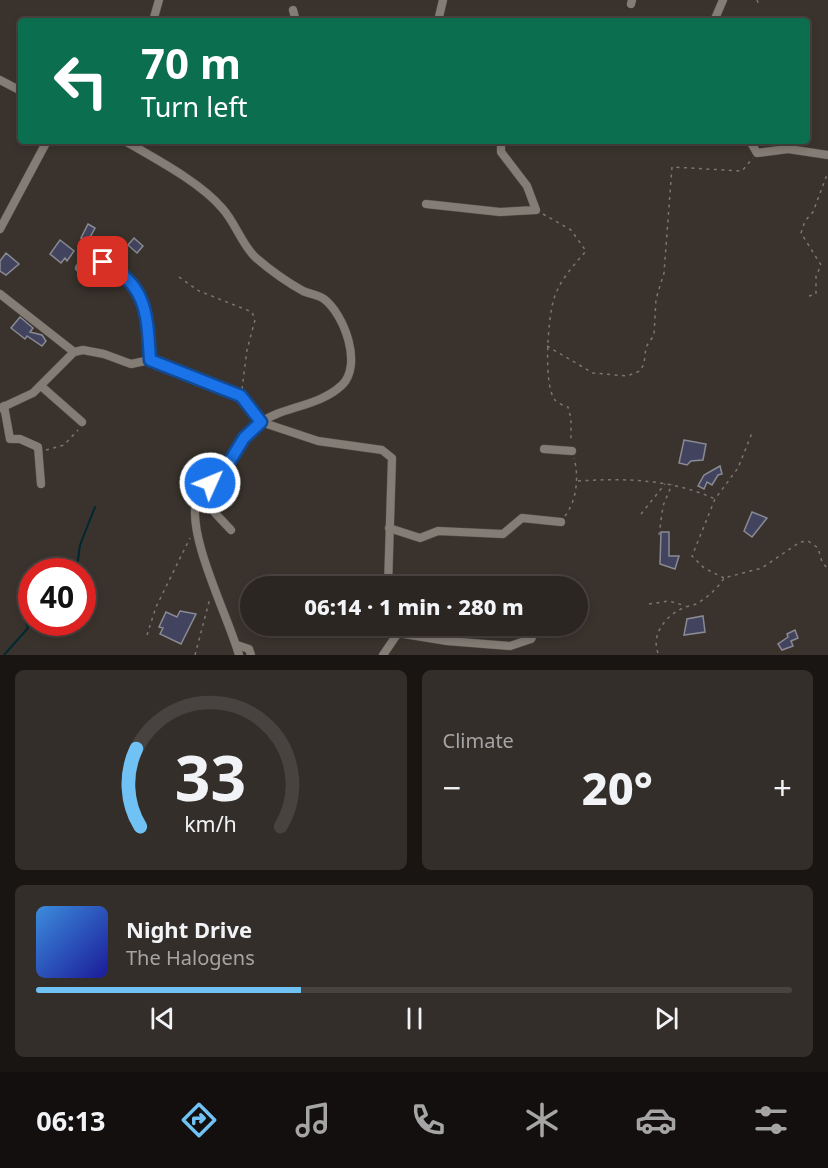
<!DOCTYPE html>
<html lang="en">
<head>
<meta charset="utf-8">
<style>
  body { margin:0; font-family:"Noto Sans",sans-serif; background:#342e2a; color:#f1f3f6; height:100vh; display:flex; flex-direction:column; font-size:22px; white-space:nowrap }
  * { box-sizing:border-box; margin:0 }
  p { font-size:20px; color:#a6a5a5 }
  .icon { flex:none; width:33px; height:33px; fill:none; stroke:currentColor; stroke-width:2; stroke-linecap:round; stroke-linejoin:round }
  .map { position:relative; height:655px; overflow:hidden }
  .sheet { display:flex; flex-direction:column; gap:15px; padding:15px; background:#181513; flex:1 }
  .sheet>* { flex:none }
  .guide { position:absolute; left:18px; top:18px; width:792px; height:126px; border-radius:6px; box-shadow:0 3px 9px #0003,0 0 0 2px #484340; background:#0b6e4f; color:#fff; overflow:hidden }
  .speed { position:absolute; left:18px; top:558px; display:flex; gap:12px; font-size:30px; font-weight:700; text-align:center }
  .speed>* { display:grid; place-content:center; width:78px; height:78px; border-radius:50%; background:#2c2622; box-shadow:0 3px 9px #0003,0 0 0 2px #484340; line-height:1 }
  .speed .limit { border:9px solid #d22; background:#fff; color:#111 }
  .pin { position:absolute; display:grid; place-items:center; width:51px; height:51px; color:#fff; margin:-26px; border-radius:12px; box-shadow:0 3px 9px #0006 }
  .me { position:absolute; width:66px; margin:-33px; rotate:46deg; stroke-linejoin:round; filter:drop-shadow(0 0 4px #0008) }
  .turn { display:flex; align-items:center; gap:21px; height:126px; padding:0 24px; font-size:27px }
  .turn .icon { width:78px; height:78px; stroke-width:2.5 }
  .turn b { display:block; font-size:42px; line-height:51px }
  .big { font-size:45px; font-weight:800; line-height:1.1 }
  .sheet .widget { flex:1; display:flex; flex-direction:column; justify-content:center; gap:9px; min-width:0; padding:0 21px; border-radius:9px; background:#342e2a }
  .sheet .dial { align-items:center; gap:0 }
  .dial svg { height:156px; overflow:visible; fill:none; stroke:#484340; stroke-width:7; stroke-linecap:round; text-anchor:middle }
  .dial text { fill:#f1f3f6; stroke:none }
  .song { display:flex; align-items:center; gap:18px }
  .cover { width:72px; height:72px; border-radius:9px; background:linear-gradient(135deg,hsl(210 70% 55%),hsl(240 70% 35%)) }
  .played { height:6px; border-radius:3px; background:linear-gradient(90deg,#70c1f4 35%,#484340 35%) }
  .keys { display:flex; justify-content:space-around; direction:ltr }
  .heat { display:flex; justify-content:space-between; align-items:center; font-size:33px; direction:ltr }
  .sheet .tiles { flex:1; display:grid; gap:15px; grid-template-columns:1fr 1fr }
  .widget:last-child { grid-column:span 2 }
  .trip { position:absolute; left:240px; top:576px; width:348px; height:60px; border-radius:30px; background:#2c2622; box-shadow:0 3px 9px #0003,0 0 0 2px #484340; font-weight:800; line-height:60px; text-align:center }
  .menu { display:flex; height:96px; justify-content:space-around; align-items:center; background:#120f0e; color:#a6a5a5 }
  .menu .icon { width:42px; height:42px }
  .menu .selected { color:#70c1f4 }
  .menu b { font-size:27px; color:#f1f3f6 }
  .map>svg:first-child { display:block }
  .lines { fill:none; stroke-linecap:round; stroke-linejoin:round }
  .stream { stroke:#002831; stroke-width:2 }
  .building { fill:#42435e; stroke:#898a93; stroke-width:1.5 }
  .minor-casing { stroke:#544f4a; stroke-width:9 }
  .path { stroke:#7b7670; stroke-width:1.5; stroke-dasharray:3 4.5; stroke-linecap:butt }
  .minor { stroke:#847d76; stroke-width:8 }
  .route-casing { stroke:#114b97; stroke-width:15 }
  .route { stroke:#1a73e8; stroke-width:10 }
</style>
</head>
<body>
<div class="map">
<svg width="828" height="655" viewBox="0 0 828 655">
  <rect width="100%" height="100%" fill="#3a332d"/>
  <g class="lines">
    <!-- stream -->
    <g class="stream">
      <polyline points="72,572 77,567 80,545 95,507"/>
      <polyline points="4,655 28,628 20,601 32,599"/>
    </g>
  </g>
  <!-- building -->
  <g class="building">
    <polygon points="88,224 95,228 88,241 81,238"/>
    <polygon points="134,238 143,246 137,253 128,245"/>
    <polygon points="60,240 74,251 67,261 65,258 61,263 50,254"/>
    <polygon points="6,253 19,264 6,275 0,271 0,261"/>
    <polygon points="20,317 33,328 30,332 42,335 46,341 42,346 27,336 25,339 11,328"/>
    <polygon points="684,440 706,444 703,460 691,461 687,465 679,463"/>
    <polygon points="720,466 722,474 718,475 712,485 707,482 704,489 698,486 704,475"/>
    <polygon points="752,512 767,518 752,537 744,531"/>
    <polygon points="661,532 669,532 669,556 679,556 675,569 660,564"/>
    <polygon points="180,611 196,614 181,644 160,634 163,628 159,627 166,612 177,617"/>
    <polygon points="703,616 705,632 684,635 687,619"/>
    <polygon points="795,630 798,638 791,641 793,646 782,650 778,644 788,637 787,634"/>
  </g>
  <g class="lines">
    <defs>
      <g id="minor">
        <polyline points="631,4 632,0"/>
        <polyline points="293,10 296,21"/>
        <polyline points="153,21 159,0"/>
        <polyline points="438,21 443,0"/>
        <polyline points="714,21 723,0"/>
        <polyline points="0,80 21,91"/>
        <path d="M125,141C154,158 200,182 222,208C235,222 241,243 255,257C270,270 285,281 303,291C310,294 319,295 324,299C344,314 363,365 342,385C319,407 283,406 260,423C242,436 238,458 223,474C214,482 202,486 197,499C185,533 229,618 239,655"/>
        <polyline points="750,141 757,153 788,149 828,155"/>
        <polyline points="426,204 500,212 536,210 527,186 501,152 501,141"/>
        <polyline points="0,229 47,141"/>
        <path d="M79,268L88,254C145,284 146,299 150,360"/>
        <polyline points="0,294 74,352 83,350 104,354 131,364 150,360 241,396 261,422 318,441 382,450 392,458 388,586"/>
        <polyline points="41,386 82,422"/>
        <polyline points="4,406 10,439 20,439 38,447 41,484"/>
        <polyline points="1,408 33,393 74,352"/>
        <polyline points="544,449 572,451"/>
        <polyline points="210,483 215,513 231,530"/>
        <polyline points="389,528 420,538 438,531 503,534 522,518 561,522"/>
        <polyline points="398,633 447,641 510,646 531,639 538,626"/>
        <polyline points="237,645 249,649 251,655"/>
        <polyline points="383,655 398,633 396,626"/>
      </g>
    </defs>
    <!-- minor casing -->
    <use href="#minor" class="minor-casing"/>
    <!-- path -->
    <g class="path">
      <polyline points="757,0 759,5"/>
      <path d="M543,214L571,230L586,251C573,266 558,282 553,302C548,321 543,385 555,400C558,403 564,406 568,407L571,419V442"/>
      <polyline points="179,277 199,291 252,312 255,320 247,350 242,389"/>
      <polyline points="809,296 816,294 816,276 821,265 801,233 805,221 813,212 828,172"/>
      <polyline points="547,346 593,373 627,376 640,371 644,364 646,347 654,335 656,299 664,273 672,167 742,171 753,158"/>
      <polyline points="46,450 64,445 78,430"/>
      <path d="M578,481C625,478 671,479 715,499"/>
      <polyline points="641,514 665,484"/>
      <path d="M565,516C577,500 579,477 574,458"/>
      <polyline points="659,535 663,506 672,484"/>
      <polyline points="724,578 704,568 692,556 715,499 738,468 752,433"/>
      <polyline points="649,604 669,601 686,606"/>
      <polyline points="147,635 156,607 190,538"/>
      <path d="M658,653C651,635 665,616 683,608C687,606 692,606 696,604C707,598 718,588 724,578L762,568L800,542L808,541L818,548L822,562L828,569"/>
      <polyline points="195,655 210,598"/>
    </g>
    <!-- minor -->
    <use href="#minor" class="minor"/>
  </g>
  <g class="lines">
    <defs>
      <path id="route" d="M103,262C148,285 147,315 150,360L241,396L261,422L244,438L222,474L210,483"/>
    </defs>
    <!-- route casing -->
    <use href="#route" class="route-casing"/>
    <!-- route -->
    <use href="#route" class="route"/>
  </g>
</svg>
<div class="speed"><div class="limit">40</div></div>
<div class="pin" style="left:103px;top:262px;background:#d93025"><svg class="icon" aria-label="arrive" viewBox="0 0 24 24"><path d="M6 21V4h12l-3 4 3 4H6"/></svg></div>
<svg class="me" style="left:210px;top:483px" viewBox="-20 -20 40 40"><circle r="17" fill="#1a73e8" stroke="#fff" stroke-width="3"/><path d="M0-11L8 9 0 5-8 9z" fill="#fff"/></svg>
<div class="trip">06:14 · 1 min · 280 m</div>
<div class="guide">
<div class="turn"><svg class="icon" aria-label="left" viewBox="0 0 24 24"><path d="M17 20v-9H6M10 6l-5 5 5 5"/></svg><div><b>70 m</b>Turn left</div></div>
</div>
</div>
<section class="sheet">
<div class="tiles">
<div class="widget dial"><svg viewBox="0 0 100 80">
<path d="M14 69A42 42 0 1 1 86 69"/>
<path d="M14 69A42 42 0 0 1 12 29" stroke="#70c1f4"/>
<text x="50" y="56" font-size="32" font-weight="700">33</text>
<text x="50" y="72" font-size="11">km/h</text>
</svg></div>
<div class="widget"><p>Climate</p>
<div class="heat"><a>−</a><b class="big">20°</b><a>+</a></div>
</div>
<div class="widget">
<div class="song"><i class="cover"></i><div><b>Night Drive</b><p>The Halogens</p></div></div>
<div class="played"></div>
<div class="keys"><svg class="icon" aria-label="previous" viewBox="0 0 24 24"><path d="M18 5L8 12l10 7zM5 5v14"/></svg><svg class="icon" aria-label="pause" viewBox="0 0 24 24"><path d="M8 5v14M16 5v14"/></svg><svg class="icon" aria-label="next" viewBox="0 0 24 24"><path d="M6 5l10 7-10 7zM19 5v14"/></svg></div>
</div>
</div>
</section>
<nav class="menu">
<b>06:13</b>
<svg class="icon selected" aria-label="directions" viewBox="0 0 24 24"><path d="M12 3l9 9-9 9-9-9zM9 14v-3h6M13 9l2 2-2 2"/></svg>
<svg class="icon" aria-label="music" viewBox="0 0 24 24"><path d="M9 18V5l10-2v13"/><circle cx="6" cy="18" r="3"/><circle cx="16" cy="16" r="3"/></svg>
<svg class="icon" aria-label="phone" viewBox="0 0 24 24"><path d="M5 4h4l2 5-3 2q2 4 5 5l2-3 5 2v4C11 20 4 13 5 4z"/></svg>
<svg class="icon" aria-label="climate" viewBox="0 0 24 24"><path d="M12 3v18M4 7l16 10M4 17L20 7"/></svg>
<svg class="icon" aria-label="car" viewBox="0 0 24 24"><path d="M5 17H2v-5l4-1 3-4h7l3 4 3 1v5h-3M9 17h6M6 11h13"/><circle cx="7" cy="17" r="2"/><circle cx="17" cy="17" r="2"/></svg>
<svg class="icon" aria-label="filters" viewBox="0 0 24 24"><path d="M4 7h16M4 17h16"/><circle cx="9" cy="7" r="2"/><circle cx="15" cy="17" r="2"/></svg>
</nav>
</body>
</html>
